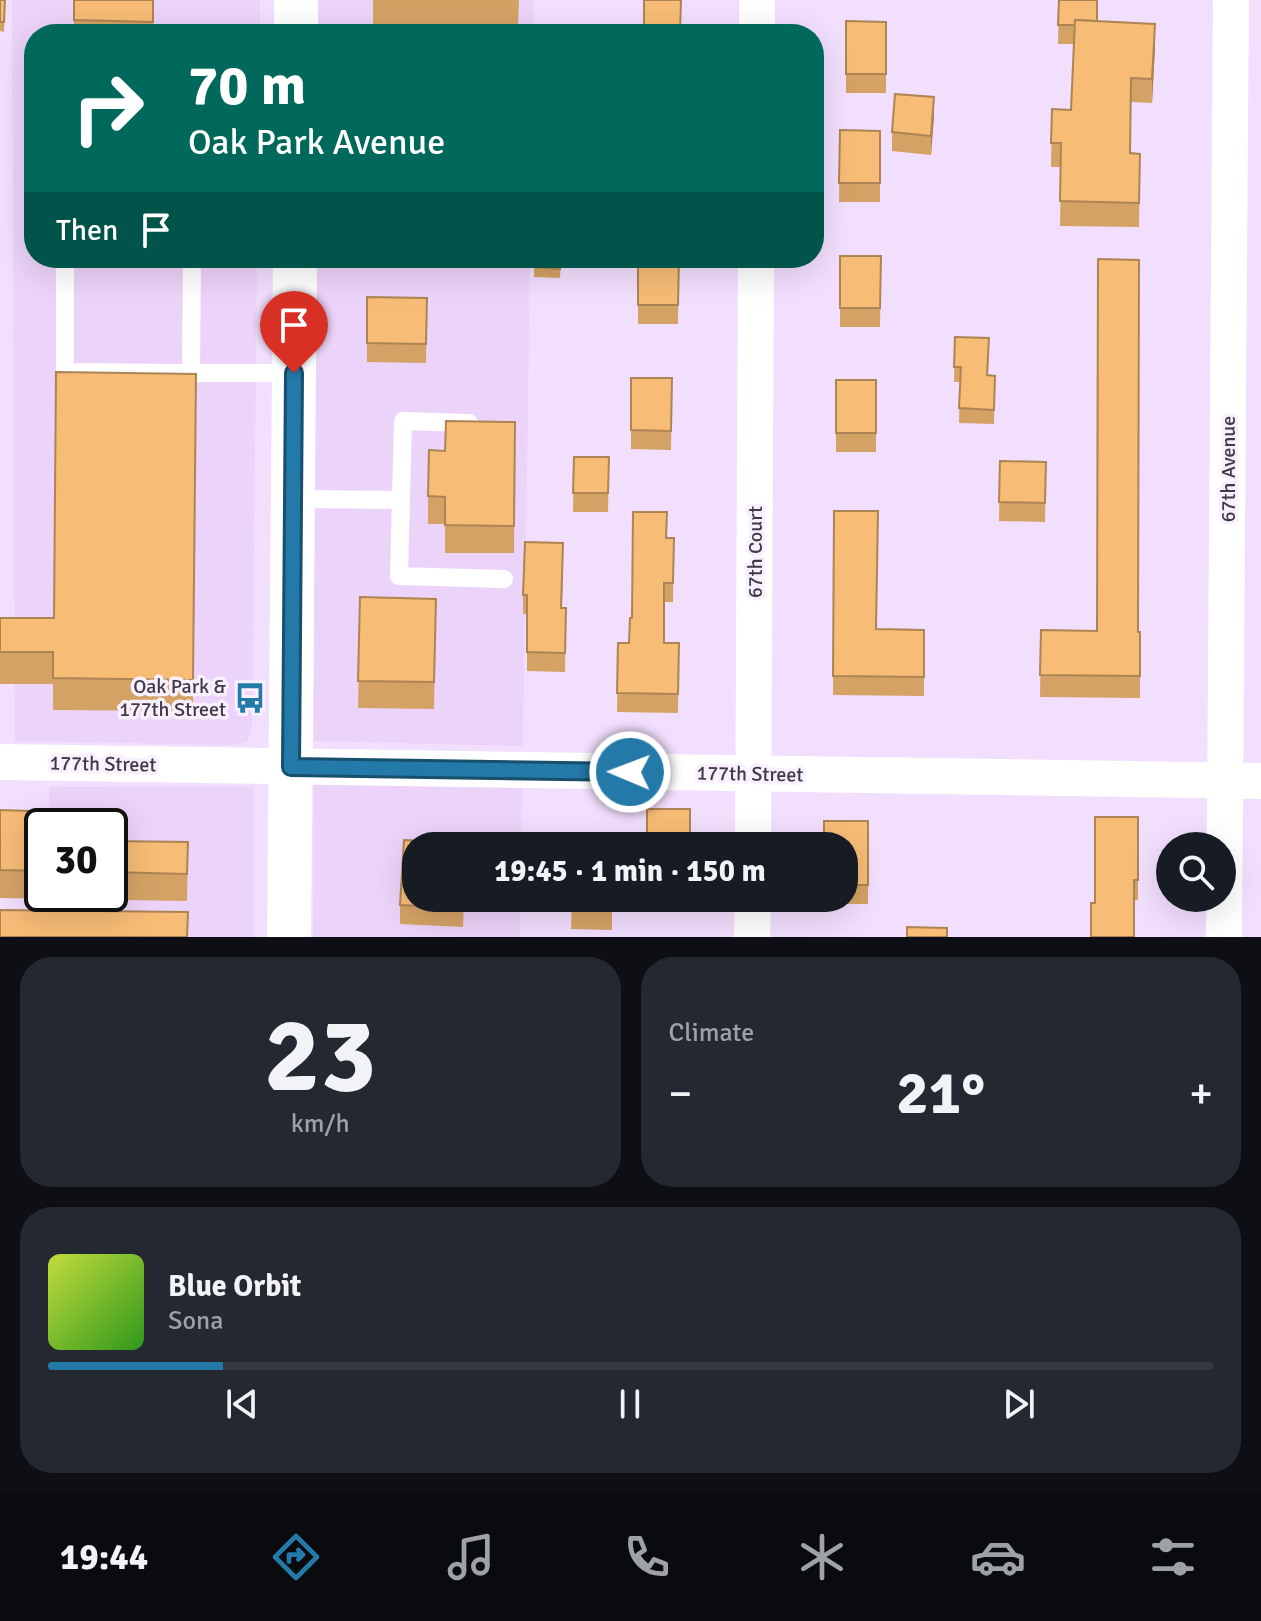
<!DOCTYPE html>
<html lang="en">
<head>
<meta charset="utf-8">
<style>
  body { margin:0; font-family:Signika,sans-serif; background:#242831; color:#f1f3f6; height:100vh; display:flex; flex-direction:column; font-size:30px; white-space:nowrap }
  * { box-sizing:border-box; margin:0 }
  p { font-size:26px; color:#9ea1a6 }
  .icon { flex:none; width:44px; height:44px; fill:none; stroke:currentColor; stroke-width:2; stroke-linecap:round; stroke-linejoin:round }
  .map { position:relative; height:937px; overflow:hidden }
  .panel { display:flex; flex-direction:column; gap:20px; padding:20px; background:#0d0f14; flex:1 }
  .panel>* { flex:none }
  .top-card { position:absolute; left:24px; top:24px; width:800px; height:244px; border-radius:32px; box-shadow:0 8px 32px #0002; background:#00695c; color:#fff; overflow:hidden }
  .buttons { position:absolute; left:1156px; top:832px; display:grid; gap:16px }
  .buttons a { display:grid; place-items:center; width:80px; height:80px; border-radius:50%; background:#171b24; box-shadow:0 8px 32px #0002; font-size:40px }
  .speed { position:absolute; left:24px; top:808px; display:flex; gap:16px; font-size:40px; font-weight:700; text-align:center }
  .speed>* { display:grid; place-content:center; width:104px; height:104px; border-radius:50%; background:#171b24; box-shadow:0 8px 32px #0002; line-height:1 }
  .speed .limit { border:4px solid #111; border-radius:12px; background:#fff; color:#111 }
  .pin { position:absolute; display:grid; place-items:center; width:68px; height:68px; color:#fff; margin:-82px -34px; border-radius:50% 50% 50% 0; rotate:-45deg; box-shadow:0 0 8px #0007 }
  .pin .icon { rotate:45deg }
  .me { position:absolute; width:88px; margin:-44px; rotate:271deg; stroke-linejoin:round; filter:drop-shadow(0 0 6px #0008) }
  .turn { display:flex; align-items:center; gap:28px; height:168px; padding:0 32px; font-size:36px }
  .turn .icon { width:104px; height:104px; stroke-width:2.5 }
  .turn b { display:block; font-size:56px; line-height:68px }
  .then { display:flex; align-items:center; height:76px; padding:0 32px; background:#0003; gap:16px; font-size:30px }
  .big { font-size:60px; font-weight:800; line-height:1.1 }
  .panel .widget { flex:1; display:flex; flex-direction:column; justify-content:center; gap:12px; min-width:0; padding:0 28px; border-radius:32px; background:#242831 }
  .panel .dial { align-items:center; gap:0 }
  .dial b { font-size:104px; line-height:1 }
  .song { display:flex; align-items:center; gap:24px }
  .cover { width:96px; height:96px; border-radius:12px; background:linear-gradient(135deg,hsl(70 70% 55%),hsl(110 70% 35%)) }
  .played { height:8px; border-radius:4px; background:linear-gradient(90deg,#2379a8 15%,#363941 15%) }
  .keys { display:flex; justify-content:space-around; direction:ltr }
  .heat { display:flex; justify-content:space-between; align-items:center; font-size:44px; direction:ltr }
  .panel .tiles { flex:1; display:grid; gap:20px; grid-template-columns:1fr 1fr }
  .widget:last-child { grid-column:span 2 }
  .trip { position:absolute; left:402px; top:832px; width:456px; height:80px; border-radius:32px; background:#171b24; box-shadow:0 8px 32px #0002; font-weight:800; line-height:80px; text-align:center }
  .menu { display:flex; height:128px; justify-content:space-around; align-items:center; background:#090b0e; color:#9ea1a6 }
  .menu .icon { width:56px; height:56px }
  .menu .on { color:#2379a8 }
  .menu b { font-size:36px; color:#f1f3f6 }
  .map>svg:first-child { display:block }
  .built { fill:#ecd3f9 }
  .lines { fill:none; stroke-linecap:round; stroke-linejoin:round }
  .lane { stroke:#fff; stroke-width:18 }
  .street { stroke:#fff; stroke-width:36 }
  .secondary { stroke:#fff; stroke-width:44 }
  .wall { fill:#d4a265 }
  .shaded-wall { fill:#ad8453 }
  .building { fill:#f7bc76; stroke:#ad8453; stroke-width:2 }
  .route-casing { stroke:#174f6d; stroke-width:20 }
  .route { stroke:#2379a8; stroke-width:14 }
  .labels { text-anchor:middle; dominant-baseline:central; stroke-width:7; stroke-linejoin:round; paint-order:stroke }
  .street-label { font-size:20px; fill:#413945; stroke:#f8f0fd }
  .poi-label { font-size:20px; fill:#413945; stroke:#f8f0fd; text-anchor:end }
</style>
</head>
<body>
<div class="map">
<svg width="1261" height="937" viewBox="0 0 1261 937">
  <rect width="100%" height="100%" fill="#f2defd"/>
  <!-- built -->
  <g class="built">
    <polygon points="12,0 260,0 260,34 34,34 34,258 257,258 252,728 248,741 236,745 15,741"/>
    <rect x="316" y="0" width="217" height="34"/>
    <polygon points="315,258 530,258 523,746 314,741"/>
    <polygon points="314,783 522,787 521,846 416,846 416,898 521,898 520,937 313,937"/>
    <polygon points="49,787 253,787 253,937 0,937 0,930 49,930 49,894 110,894 110,826 49,826"/>
  </g>
  <g class="lines">
    <!-- lane -->
    <g class="lane">
      <polyline points="65,258 65,372 191,373 192,258"/>
      <polyline points="191,373 294,373"/>
      <polyline points="469,423 403,421 399,576 504,579"/>
      <polyline points="293,499 401,500"/>
    </g>
    <!-- street -->
    <g class="street">
      <polyline points="757,34 757,0"/>
      <polyline points="0,762 1261,781"/>
      <polyline points="753,846 756,258"/>
      <polyline points="752,937 753,898"/>
      <polyline points="1224,937 1231,0"/>
    </g>
    <!-- secondary -->
    <g class="secondary">
      <polyline points="296,34 296,0"/>
      <polyline points="289,937 295,258"/>
    </g>
  </g>
  <!-- wall -->
  <g class="wall">
    <polygon points="0,0 5,0 4,32 0,31"/>
    <polygon points="74,0 154,0 153,34 74,34"/>
    <polygon points="373,0 519,0 518,27 373,25"/>
    <rect x="644" y="0" width="37" height="34"/>
    <polygon points="1059,0 1097,21 1155,48 1152,103 1131,102 1130,153 1140,178 1139,227 1060,226 1061,167 1051,167 1052,109 1071,110 1074,44 1058,44"/>
    <polygon points="846,21 886,22 886,93 846,93"/>
    <polygon points="934,116 931,155 892,151 892,132"/>
    <polygon points="840,130 880,131 880,202 839,202"/>
    <polygon points="840,256 881,256 880,327 840,327"/>
    <polygon points="534,258 561,258 560,278 534,277"/>
    <polygon points="638,258 679,258 678,324 638,324"/>
    <polygon points="367,297 427,298 426,363 367,362"/>
    <polygon points="955,337 989,353 988,375 995,376 994,424 959,423 960,382 954,382"/>
    <polygon points="196,374 193,711 53,710 53,684 0,684 0,618 54,618"/>
    <polygon points="631,378 672,378 671,450 631,449"/>
    <rect x="836" y="380" width="40" height="72"/>
    <polygon points="515,422 514,553 445,553 445,524 428,524 428,496 445,451"/>
    <polygon points="574,457 609,457 608,512 573,512"/>
    <polygon points="1000,461 1046,462 1045,522 999,521"/>
    <polygon points="834,511 877,629 924,630 924,696 833,695"/>
    <polygon points="667,538 674,538 673,602 664,602 664,643 679,643 678,713 617,712 618,643 629,643 632,618"/>
    <polygon points="563,562 562,608 566,608 565,672 527,671 527,614 523,614 523,595"/>
    <polygon points="360,597 436,599 434,709 358,708"/>
    <polygon points="1041,630 1140,632 1140,698 1040,697"/>
    <polygon points="0,810 30,840 42,840 42,894 110,894 110,841 188,842 187,901 0,898"/>
    <polygon points="1138,817 1138,900 1095,903"/>
    <polygon points="868,821 868,904 824,904 824,898 844,898 844,846"/>
    <polygon points="416,898 464,898 463,927 400,924 400,905"/>
    <polygon points="572,898 612,898 612,930 571,929"/>
  </g>
  <!-- shaded-wall -->
  <g class="shaded-wall">
    <polygon points="1155,24 1155,48 1152,103 1152,79"/>
    <polygon points="934,97 934,116 931,155 931,136"/>
  </g>
  <!-- building -->
  <g class="building">
    <polygon points="0,0 5,0 4,22 0,22"/>
    <polygon points="74,0 153,0 153,22 74,20"/>
    <polygon points="644,0 681,0 680,31 644,30"/>
    <polygon points="1059,0 1097,0 1097,21 1075,20 1075,25 1058,25"/>
    <polygon points="1075,20 1155,24 1152,79 1131,78 1130,153 1140,154 1139,203 1060,201 1061,143 1051,143 1052,109 1071,110"/>
    <polygon points="846,21 886,22 886,74 846,74"/>
    <polygon points="895,94 934,97 931,136 892,132"/>
    <polygon points="840,130 880,131 880,183 839,183"/>
    <polygon points="840,256 881,256 880,308 840,308"/>
    <polygon points="534,258 560,258 560,269 534,267"/>
    <polygon points="638,258 679,258 678,305 638,305"/>
    <polygon points="1098,259 1139,260 1138,632 1140,632 1140,676 1040,675 1041,630 1097,631"/>
    <polygon points="367,297 427,298 426,344 367,343"/>
    <polygon points="955,337 989,338 987,375 995,376 994,410 959,408 961,367 954,367"/>
    <polygon points="56,372 196,374 193,680 53,678 53,652 0,652 0,618 54,618"/>
    <polygon points="631,378 672,378 671,431 631,430"/>
    <rect x="836" y="380" width="40" height="53"/>
    <polygon points="446,421 515,422 514,526 445,525 445,497 428,496 429,450 445,451"/>
    <polygon points="574,457 609,457 608,493 573,493"/>
    <polygon points="1000,461 1046,462 1045,503 999,502"/>
    <polygon points="834,511 878,511 876,629 924,630 924,677 833,676"/>
    <polygon points="633,512 667,512 666,538 674,538 673,583 664,583 664,643 679,643 678,694 617,693 618,643 629,643 630,618 632,618"/>
    <polygon points="525,542 563,543 561,608 566,608 565,653 527,652 527,595 523,595"/>
    <polygon points="360,597 436,599 434,682 358,681"/>
    <rect x="647" y="809" width="43" height="37"/>
    <polygon points="0,810 30,811 29,840 42,840 42,871 0,870"/>
    <polygon points="1095,817 1138,817 1138,880 1134,880 1134,937 1091,937 1091,903 1095,903"/>
    <polygon points="824,821 868,821 868,885 844,885 844,846 824,846"/>
    <polygon points="404,840 466,843 466,846 416,846 416,898 463,898 463,908 400,905"/>
    <polygon points="110,841 188,842 187,874 110,872"/>
    <polygon points="572,898 612,898 612,911 571,910"/>
    <polygon points="0,910 188,912 187,937 0,937"/>
    <polygon points="907,927 947,928 947,937 907,937"/>
  </g>
  <g class="lines">
    <defs>
      <polyline id="route" points="294,373 291,767 630,772"/>
    </defs>
    <!-- route casing -->
    <use href="#route" class="route-casing"/>
    <!-- route -->
    <use href="#route" class="route"/>
  </g>
  <!-- icons -->
  <defs>
    <symbol id="bus-bare" viewBox="-9 -9 18 18"><path d="M-5-6H5V4H4V6H2V4H-2V6H-4V4H-5ZM-3.5-4V0h7V-4ZM-3.5 1.2v1.5H-2V1.2ZM2 1.2v1.5H3.5V1.2Z" fill="#2379a8" stroke="#f8f0fd" stroke-width="2.5" paint-order="stroke"/></symbol>
  </defs>
  <g fill-rule="evenodd">
    <use href="#bus-bare" x="228" y="676" width="44" height="44"/>
  </g>
  <g class="labels">
    <!-- street labels -->
    <g class="street-label">
      <text transform="translate(1228 469) rotate(-90)">67th Avenue</text>
      <text transform="translate(755 552) rotate(-90)">67th Court</text>
      <text transform="translate(103 764) rotate(1)">177th Street</text>
      <text transform="translate(750 774) rotate(1)">177th Street</text>
    </g>
    <!-- poi labels -->
    <g class="poi-label">
      <text x="226" y="686">Oak Park &amp;<tspan x="226" dy="23">177th Street</tspan></text>
    </g>
  </g>
</svg>
<div class="buttons">
<a><svg class="icon" aria-label="search" viewBox="0 0 24 24"><circle cx="10" cy="10" r="6"/><path d="M15 15l6 6"/></svg></a>
</div>
<div class="speed"><div class="limit">30</div></div>
<div class="pin" style="left:294px;top:373px;background:#d93025"><svg class="icon" aria-label="arrive" viewBox="0 0 24 24"><path d="M6 21V4h12l-3 4 3 4H6"/></svg></div>
<svg class="me" style="left:630px;top:772px" viewBox="-20 -20 40 40"><circle r="17" fill="#2379a8" stroke="#fff" stroke-width="3"/><path d="M0-11L8 9 0 5-8 9z" fill="#fff"/></svg>
<div class="trip">19:45 · 1 min · 150 m</div>
<div class="top-card">
<div class="turn"><svg class="icon" aria-label="right" viewBox="0 0 24 24"><path d="M7 20v-9h11M14 6l5 5-5 5"/></svg><div><b>70 m</b>Oak Park Avenue</div></div>
<div class="then">Then<svg class="icon" aria-label="arrive" viewBox="0 0 24 24"><path d="M6 21V4h12l-3 4 3 4H6"/></svg></div>
</div>
</div>
<section class="panel">
<div class="tiles">
<div class="widget dial"><b>23</b><p>km/h</p></div>
<div class="widget"><p>Climate</p>
<div class="heat"><a>−</a><b class="big">21°</b><a>+</a></div>
</div>
<div class="widget">
<div class="song"><i class="cover"></i><div><b>Blue Orbit</b><p>Sona</p></div></div>
<div class="played"></div>
<div class="keys"><svg class="icon" aria-label="previous" viewBox="0 0 24 24"><path d="M18 5L8 12l10 7zM5 5v14"/></svg><svg class="icon" aria-label="pause" viewBox="0 0 24 24"><path d="M8 5v14M16 5v14"/></svg><svg class="icon" aria-label="next" viewBox="0 0 24 24"><path d="M6 5l10 7-10 7zM19 5v14"/></svg></div>
</div>
</div>
</section>
<nav class="menu">
<b>19:44</b>
<svg class="icon on" aria-label="directions" viewBox="0 0 24 24"><path d="M12 3l9 9-9 9-9-9zM9 14v-3h6M13 9l2 2-2 2"/></svg>
<svg class="icon" aria-label="music" viewBox="0 0 24 24"><path d="M9 18V5l10-2v13"/><circle cx="6" cy="18" r="3"/><circle cx="16" cy="16" r="3"/></svg>
<svg class="icon" aria-label="phone" viewBox="0 0 24 24"><path d="M5 4h4l2 5-3 2q2 4 5 5l2-3 5 2v4C11 20 4 13 5 4z"/></svg>
<svg class="icon" aria-label="climate" viewBox="0 0 24 24"><path d="M12 3v18M4 7l16 10M4 17L20 7"/></svg>
<svg class="icon" aria-label="car" viewBox="0 0 24 24"><path d="M5 17H2v-5l4-1 3-4h7l3 4 3 1v5h-3M9 17h6M6 11h13"/><circle cx="7" cy="17" r="2"/><circle cx="17" cy="17" r="2"/></svg>
<svg class="icon" aria-label="filters" viewBox="0 0 24 24"><path d="M4 7h16M4 17h16"/><circle cx="9" cy="7" r="2"/><circle cx="15" cy="17" r="2"/></svg>
</nav>
</body>
</html>
